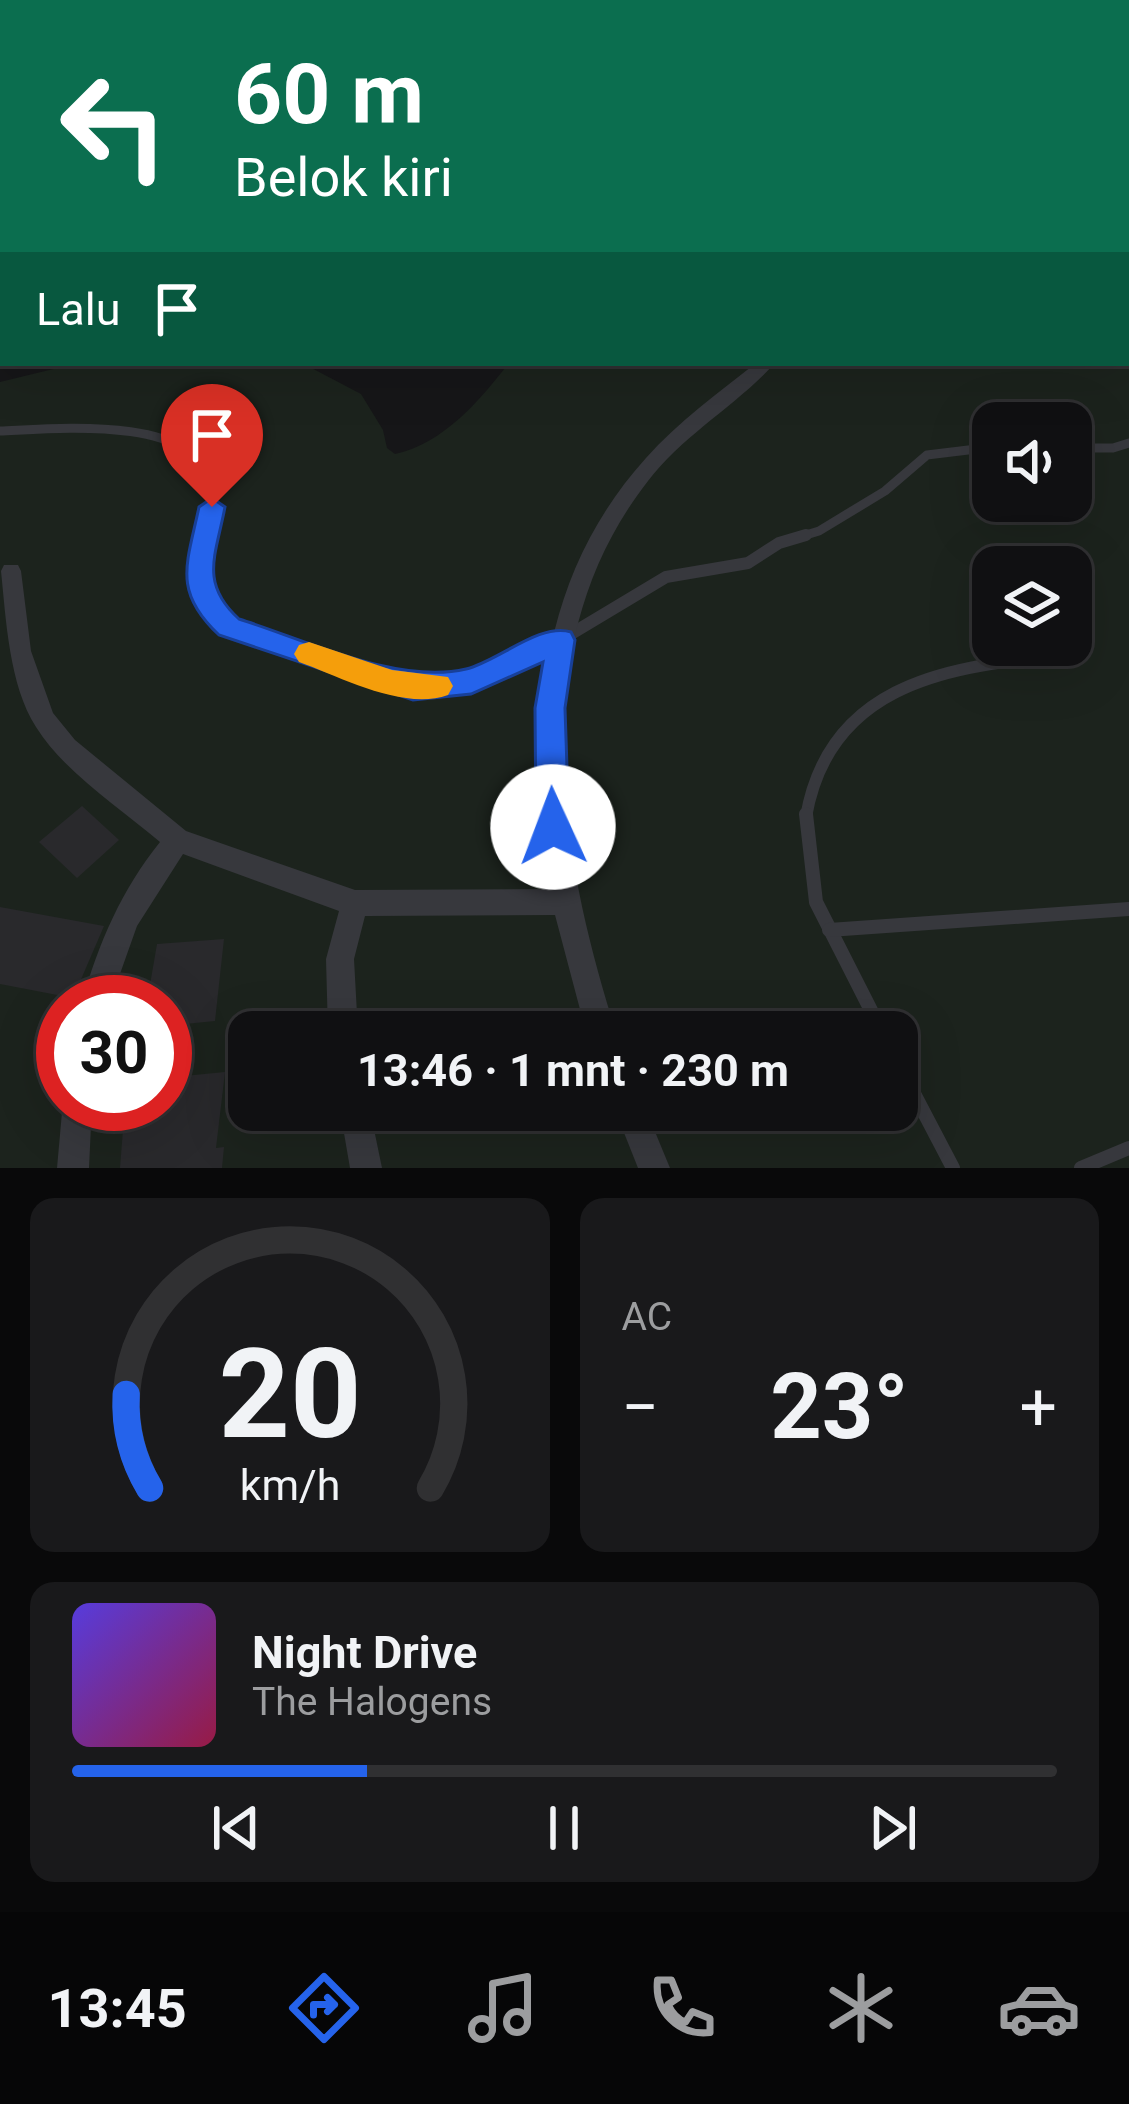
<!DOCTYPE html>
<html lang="id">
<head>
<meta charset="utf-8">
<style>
  body { margin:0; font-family:Roboto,sans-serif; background:#19191b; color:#f1f3f6; height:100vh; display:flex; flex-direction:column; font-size:45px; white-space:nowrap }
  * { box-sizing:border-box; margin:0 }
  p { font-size:39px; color:#9c9d9f }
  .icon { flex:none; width:66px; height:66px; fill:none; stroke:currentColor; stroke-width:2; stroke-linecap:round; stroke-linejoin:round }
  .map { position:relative; height:1168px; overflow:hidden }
  .drawer { display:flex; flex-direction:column; gap:30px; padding:30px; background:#09090a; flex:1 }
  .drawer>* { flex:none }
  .hud { position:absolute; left:0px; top:0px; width:1131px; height:366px; box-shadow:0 12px 48px #0002,0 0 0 3px #303032; background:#0b6e4f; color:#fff; overflow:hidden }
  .controls { position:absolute; left:972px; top:402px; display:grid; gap:24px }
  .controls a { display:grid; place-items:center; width:120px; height:120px; border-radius:24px; background:#101012; box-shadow:0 12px 48px #0002,0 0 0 3px #303032; font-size:60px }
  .speed { position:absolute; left:36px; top:975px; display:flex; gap:24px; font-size:60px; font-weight:700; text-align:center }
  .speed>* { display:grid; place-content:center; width:156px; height:156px; border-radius:50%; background:#101012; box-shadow:0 12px 48px #0002,0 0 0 3px #303032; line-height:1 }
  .speed .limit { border:18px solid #d22; background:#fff; color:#111 }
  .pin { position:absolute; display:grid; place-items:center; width:102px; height:102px; color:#fff; margin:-123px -51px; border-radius:50% 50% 50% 0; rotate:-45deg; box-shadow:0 0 12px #0007 }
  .pin .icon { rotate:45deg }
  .me { position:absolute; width:132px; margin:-66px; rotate:358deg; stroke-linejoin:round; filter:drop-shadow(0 0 9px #0008) }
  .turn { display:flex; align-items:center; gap:42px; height:252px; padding:0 36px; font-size:54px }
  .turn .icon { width:156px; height:156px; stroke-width:2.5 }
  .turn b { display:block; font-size:84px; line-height:102px }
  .then { display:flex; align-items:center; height:114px; padding:0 36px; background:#0003; gap:24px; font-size:45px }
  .big { font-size:90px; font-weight:700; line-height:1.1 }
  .drawer .tile { flex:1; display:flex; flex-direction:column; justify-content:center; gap:18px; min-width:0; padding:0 42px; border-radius:24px; background:#19191b }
  .drawer .dial { align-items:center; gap:0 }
  .dial svg { height:312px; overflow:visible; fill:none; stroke:#303032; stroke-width:7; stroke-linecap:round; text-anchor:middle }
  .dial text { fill:#f1f3f6; stroke:none }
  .song { display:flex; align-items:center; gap:36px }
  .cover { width:144px; height:144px; border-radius:18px; background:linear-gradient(135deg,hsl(250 70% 55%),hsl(340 70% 35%)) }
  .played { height:12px; border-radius:6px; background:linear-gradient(90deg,#2563eb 30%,#303032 30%) }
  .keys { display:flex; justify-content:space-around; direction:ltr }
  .heat { display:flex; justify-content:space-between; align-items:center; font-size:66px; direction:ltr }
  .drawer .tiles { flex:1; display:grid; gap:30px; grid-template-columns:1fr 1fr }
  .tile:last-child { grid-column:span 2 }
  .trip { position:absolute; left:228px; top:1011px; width:690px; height:120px; border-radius:24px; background:#101012; box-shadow:0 12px 48px #0002,0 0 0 3px #303032; font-weight:700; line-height:120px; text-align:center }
  .dock { display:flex; height:192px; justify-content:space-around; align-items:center; background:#060607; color:#9c9d9f }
  .dock .icon { width:84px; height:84px }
  .dock .active { color:#2563eb }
  .dock b { font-size:54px; color:#f1f3f6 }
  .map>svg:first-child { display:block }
  .green { fill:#1c231d; fill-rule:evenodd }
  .building { fill:#29292c }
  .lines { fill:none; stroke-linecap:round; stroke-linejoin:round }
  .service-far3 { stroke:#37383d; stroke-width:6 }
  .service-far2 { stroke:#37383d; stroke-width:9 }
  .service-far1 { stroke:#37383d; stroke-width:12 }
  .service { stroke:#37383d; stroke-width:14 }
  .minor { fill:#37383d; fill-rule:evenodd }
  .route { fill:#2563eb; stroke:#184099; stroke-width:3 }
  .slow { fill:#f59e0b }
</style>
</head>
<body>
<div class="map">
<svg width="1129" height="1168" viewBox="0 0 1129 1168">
  <rect width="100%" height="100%" fill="#161618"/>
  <!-- green -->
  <path class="green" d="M1129,202V1168H0V382L78,363H302L361,394L383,430L387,448L395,454C443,444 480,400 509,363H1128ZM993,423H1071V501H993ZM993,567H1071V645H993ZM63,1002H165V1104H63ZM249,1032H897V1110H249Z"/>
  <!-- building -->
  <g class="building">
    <polygon points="82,806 119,840 77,878 39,842"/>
    <polygon points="0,907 104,926 73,998 0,984"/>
    <polygon points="224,939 215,1021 165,1026 165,1002 147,1002 157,944"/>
    <polygon points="186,1060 184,1076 225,1072 216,1148 224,1147 222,1168 120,1168 125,1104 165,1104 165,1063"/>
    <polygon points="262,1110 312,1110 310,1128 259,1130"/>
  </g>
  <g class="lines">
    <!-- service-far3 -->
    <g class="service-far3">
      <polyline points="116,0 123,3"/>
      <polyline points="189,0 194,3"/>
      <polyline points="131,3 150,0"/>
    </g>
    <!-- service-far2 -->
    <g class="service-far2">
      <path d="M0,431C51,429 194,414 209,481C213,500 208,519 205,538"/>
      <polyline points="1071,448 1113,448 1129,443"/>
      <polyline points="796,538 819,531 885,491 927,455 993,447"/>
    </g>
    <!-- service-far1 -->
    <g class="service-far1">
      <path d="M206,535C198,574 203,597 229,627L413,687L471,681L561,640L666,577L748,563L779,543L806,535"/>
      <path d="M806,817C828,689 940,666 1053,657"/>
    </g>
    <!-- service -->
    <g class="service">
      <polyline points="806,814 816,902 882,1032"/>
      <polyline points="829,930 1129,909"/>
      <polyline points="897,1061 953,1168"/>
      <polyline points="1081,1168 1129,1148"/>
    </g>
    <!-- minor -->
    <g class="minor">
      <polygon points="239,0 250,0 253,3 242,3"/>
      <polygon points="884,0 1037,0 1038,2 889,3"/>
      <polygon points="1073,0 1083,0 1082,3 1072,3"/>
      <polygon points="1099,0 1109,0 1108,3 1098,3"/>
      <rect x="1128" y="22" width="1" height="8"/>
      <rect x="1128" y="59" width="1" height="6"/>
      <polygon points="1129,84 1129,92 1128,93 1128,85"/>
      <rect x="1128" y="158" width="1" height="8"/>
      <polygon points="3,161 3,169 0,170 0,162"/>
      <rect x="0" y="184" width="3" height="8"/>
      <polygon points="1129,186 1129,195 1128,195 1128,186"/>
      <path d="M756,363H775C736,406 684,434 648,481C522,642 559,852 616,1032H586L555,915L365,916L354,959L358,1032H328L326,959L339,911L183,854L137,926L110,1002H82C98,944 122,889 160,842C119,807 65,773 36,727C9,685 6,619 1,571L4,565H18L21,571L31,651L53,713L75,740L186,831L355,890L549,889C528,734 535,581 646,458C678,422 718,393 756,363Z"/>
      <polygon points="63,1101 63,1104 92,1104 89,1168 57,1168"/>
      <polygon points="340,1110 370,1110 382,1168 350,1168"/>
      <polygon points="615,1110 646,1110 670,1168 638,1168"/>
    </g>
  </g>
  <!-- route -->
  <path class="route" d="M212,498L225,507C216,555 199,583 239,619C306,640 398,685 466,669C497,662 540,622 571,632L575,640L565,708L569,827L564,839L553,843L541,839L536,827L535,708L543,662L471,694L413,700L219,635C172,591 187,564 199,507Z"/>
  <!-- slow -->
  <path class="slow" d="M309,642L392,670L448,677L453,686L448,695C403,711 341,677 299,662L294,654L299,645Z"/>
</svg>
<div class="controls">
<a><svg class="icon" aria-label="sound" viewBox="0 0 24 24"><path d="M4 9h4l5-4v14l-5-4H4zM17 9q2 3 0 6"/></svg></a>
<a><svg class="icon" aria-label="layers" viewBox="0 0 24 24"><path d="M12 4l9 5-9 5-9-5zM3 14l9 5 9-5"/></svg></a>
</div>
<div class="speed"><div class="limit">30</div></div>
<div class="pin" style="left:212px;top:507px;background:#d93025"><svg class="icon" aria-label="arrive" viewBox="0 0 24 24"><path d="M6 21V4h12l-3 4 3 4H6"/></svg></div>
<svg class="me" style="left:553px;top:827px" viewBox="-20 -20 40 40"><circle r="19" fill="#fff"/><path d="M0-13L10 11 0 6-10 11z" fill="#2563eb"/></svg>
<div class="trip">13:46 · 1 mnt · 230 m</div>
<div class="hud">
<div class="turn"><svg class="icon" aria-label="left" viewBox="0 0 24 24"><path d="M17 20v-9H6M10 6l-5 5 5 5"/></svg><div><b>60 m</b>Belok kiri</div></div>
<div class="then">Lalu<svg class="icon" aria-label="arrive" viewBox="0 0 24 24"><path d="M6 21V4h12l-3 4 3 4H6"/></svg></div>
</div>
</div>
<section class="drawer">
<div class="tiles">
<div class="tile dial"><svg viewBox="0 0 100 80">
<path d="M14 69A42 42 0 1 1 86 69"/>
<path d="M14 69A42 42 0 0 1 8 45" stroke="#2563eb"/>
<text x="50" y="56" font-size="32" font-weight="700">20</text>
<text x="50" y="72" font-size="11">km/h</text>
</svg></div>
<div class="tile"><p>AC</p>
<div class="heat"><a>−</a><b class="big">23°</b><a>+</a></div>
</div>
<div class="tile">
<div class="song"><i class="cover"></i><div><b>Night Drive</b><p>The Halogens</p></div></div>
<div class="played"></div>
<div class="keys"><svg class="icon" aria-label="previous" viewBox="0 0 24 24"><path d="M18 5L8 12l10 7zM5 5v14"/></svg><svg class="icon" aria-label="pause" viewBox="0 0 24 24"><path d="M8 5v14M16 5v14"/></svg><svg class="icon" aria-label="next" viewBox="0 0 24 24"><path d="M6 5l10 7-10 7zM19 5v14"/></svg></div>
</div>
</div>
</section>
<nav class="dock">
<b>13:45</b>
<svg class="icon active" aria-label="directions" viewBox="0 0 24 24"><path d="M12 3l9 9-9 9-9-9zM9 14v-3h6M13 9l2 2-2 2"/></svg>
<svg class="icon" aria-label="music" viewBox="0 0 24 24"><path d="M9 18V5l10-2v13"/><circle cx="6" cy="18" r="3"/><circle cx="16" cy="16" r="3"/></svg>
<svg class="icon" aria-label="phone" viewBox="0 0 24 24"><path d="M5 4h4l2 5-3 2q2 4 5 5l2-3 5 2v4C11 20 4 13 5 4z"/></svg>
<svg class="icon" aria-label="climate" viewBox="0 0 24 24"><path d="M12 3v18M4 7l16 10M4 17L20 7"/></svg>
<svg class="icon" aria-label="car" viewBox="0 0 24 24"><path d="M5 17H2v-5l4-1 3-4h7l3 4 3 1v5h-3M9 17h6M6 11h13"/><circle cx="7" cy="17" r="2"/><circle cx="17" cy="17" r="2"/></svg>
</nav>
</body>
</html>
